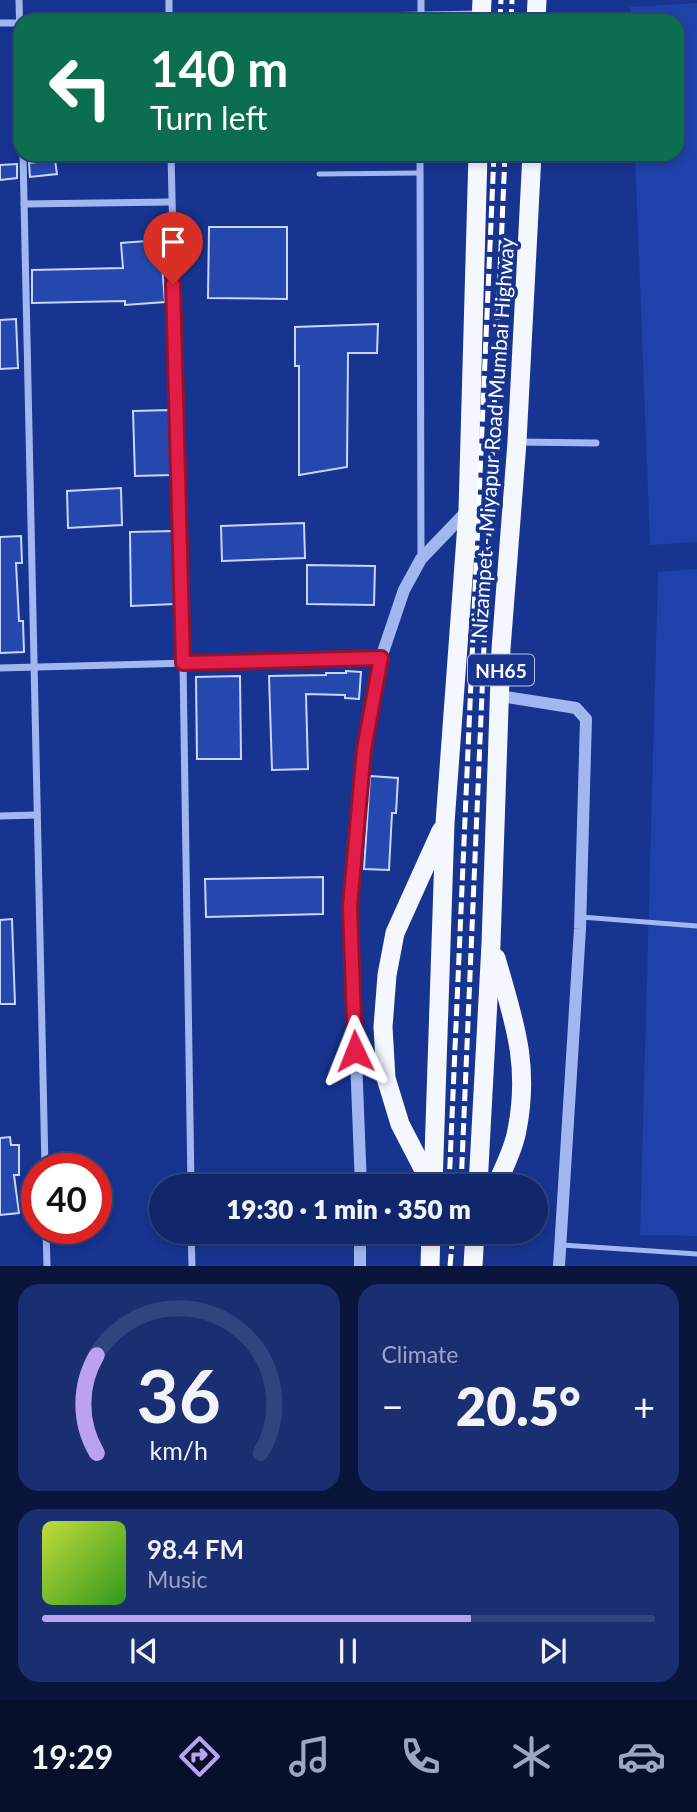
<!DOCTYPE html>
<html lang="en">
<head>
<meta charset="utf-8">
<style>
  body { margin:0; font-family:Lato,sans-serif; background:#192f72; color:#f1f3f6; height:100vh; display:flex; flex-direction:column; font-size:26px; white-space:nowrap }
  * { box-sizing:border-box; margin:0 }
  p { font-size:23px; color:#9ca5c2 }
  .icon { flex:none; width:38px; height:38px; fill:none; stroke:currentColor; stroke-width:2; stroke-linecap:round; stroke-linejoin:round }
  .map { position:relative; height:1266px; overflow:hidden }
  .drawer { display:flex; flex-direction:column; gap:18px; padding:18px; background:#09153b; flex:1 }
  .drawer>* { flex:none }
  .banner { position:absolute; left:14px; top:14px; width:670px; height:147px; border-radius:21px; box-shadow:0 4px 10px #0003,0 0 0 2px #30447f; background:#0b6e4f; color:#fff; overflow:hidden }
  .speed { position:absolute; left:21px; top:1153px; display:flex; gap:14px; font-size:35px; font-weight:700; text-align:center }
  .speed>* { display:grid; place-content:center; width:91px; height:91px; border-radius:50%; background:#10276c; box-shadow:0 4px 10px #0003,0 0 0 2px #30447f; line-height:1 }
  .speed .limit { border:10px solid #d22; background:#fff; color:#111 }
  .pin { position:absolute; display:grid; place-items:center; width:60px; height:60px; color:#fff; margin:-72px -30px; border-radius:50% 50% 50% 0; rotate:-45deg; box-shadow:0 0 7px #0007 }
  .pin .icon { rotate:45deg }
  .me { position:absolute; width:77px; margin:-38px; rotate:358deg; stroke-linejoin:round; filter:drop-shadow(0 0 5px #0008) }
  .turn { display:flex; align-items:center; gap:24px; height:147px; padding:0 21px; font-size:32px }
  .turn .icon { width:91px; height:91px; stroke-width:2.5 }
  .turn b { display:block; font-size:49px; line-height:60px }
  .big { font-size:52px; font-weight:800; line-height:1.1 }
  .drawer .card { flex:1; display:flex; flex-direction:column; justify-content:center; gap:10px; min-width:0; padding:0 24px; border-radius:21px; background:#192f72 }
  .drawer .dial { align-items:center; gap:0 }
  .dial svg { height:182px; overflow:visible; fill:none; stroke:#30447f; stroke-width:7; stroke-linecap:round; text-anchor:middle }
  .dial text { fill:#f1f3f6; stroke:none }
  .song { display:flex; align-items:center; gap:21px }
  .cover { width:84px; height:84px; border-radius:10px; background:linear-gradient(135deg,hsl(70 70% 55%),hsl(110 70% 35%)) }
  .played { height:7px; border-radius:4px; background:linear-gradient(90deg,#bca0f2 70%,#30447f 70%) }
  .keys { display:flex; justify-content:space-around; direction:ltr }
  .heat { display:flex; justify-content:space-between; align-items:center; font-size:38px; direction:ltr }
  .drawer .tiles { flex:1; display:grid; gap:18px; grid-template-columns:1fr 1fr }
  .card:last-child { grid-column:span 2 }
  .trip { position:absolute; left:149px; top:1174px; width:399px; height:70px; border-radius:35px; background:#10276c; box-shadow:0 4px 10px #0003,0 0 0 2px #30447f; font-weight:800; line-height:70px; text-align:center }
  .tab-bar { display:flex; height:112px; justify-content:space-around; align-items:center; background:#06102b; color:#9ca5c2 }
  .tab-bar .icon { width:49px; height:49px }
  .tab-bar .selected { color:#bca0f2 }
  .tab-bar b { font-size:32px; color:#f1f3f6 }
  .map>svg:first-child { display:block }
  .green { fill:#1e42a9 }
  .building { fill:#2448ae; stroke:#c9d6fc; stroke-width:2 }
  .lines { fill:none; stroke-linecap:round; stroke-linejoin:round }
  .service { stroke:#a2b7f0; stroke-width:5 }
  .minor { stroke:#a2b7f0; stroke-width:7 }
  .tertiary { stroke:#a2b7f0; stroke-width:12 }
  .trunk { stroke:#f5f7ff; stroke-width:19 }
  .rail { stroke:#fff; stroke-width:5; stroke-dasharray:12 5; stroke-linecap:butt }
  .route-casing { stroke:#92132f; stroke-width:18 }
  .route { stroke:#e11d48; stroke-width:12 }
  .labels { text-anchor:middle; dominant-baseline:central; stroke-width:7; stroke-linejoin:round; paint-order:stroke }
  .shield { fill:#163490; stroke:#b9c2de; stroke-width:2 }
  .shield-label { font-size:19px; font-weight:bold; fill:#fff }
  .street-label { font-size:21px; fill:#fff; stroke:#163490 }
</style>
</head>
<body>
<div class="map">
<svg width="697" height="1266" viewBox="0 0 697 1266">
  <rect width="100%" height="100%" fill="#163490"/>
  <!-- green -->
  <g class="green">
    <polygon points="697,3 697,542 650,545 635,154 677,154 677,21 630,21 630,7"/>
    <polygon points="697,569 697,1236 640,1235 658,572"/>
  </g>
  <!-- building -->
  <g class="building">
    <polygon points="55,160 57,174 30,177 29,163"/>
    <polygon points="17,164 17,178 0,180 0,165"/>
    <polygon points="209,227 287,227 287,299 208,298"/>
    <polygon points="160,240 165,302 125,305 125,301 32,303 32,270 123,268 121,243"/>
    <polygon points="16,319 18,368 0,369 0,320"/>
    <polygon points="378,324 377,353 348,353 347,467 299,475 299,366 295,366 295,327"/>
    <polygon points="171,410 172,475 135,476 133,411"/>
    <polygon points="121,488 122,525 68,528 67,491"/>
    <polygon points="304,523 305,558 222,561 221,526"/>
    <polygon points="174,531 174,604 131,606 130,532"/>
    <polygon points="21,536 22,563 16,563 19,621 23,621 24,652 0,653 0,537"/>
    <polygon points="307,565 375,566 374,605 307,604"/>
    <polygon points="346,671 361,672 359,699 345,698 345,695 306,694 308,769 272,770 269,676 326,675 326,673 346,673"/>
    <polygon points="240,676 241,759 197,759 196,677"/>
    <polygon points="370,776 398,778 396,813 392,813 389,870 364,869"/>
    <polygon points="323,877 323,914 206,917 205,879"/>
    <polygon points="12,919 15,1004 0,1004 0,920"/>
    <polygon points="10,1137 11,1145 19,1145 19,1175 14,1175 19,1213 0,1215 0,1138"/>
  </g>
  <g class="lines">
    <!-- service -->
    <g class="service">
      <polyline points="319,174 420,173"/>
      <polyline points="581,917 697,926"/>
      <polyline points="562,1245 697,1254"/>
    </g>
    <!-- minor -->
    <g class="minor">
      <polyline points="19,0 21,83"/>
      <polyline points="169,0 169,21"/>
      <polyline points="421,0 421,21"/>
      <polyline points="108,21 478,14"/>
      <polyline points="0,23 21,23"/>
      <polyline points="23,154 45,1169"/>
      <polyline points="171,154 183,663 191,1186"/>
      <polyline points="420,154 421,559"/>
      <polyline points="24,204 171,202"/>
      <polyline points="517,442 596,443"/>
      <polyline points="0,668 381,658"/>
      <polyline points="0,816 37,815"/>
      <polyline points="46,1228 47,1266"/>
      <polyline points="191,1232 192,1266"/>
    </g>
    <!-- tertiary -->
    <g class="tertiary">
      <polyline points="500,696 576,708 586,719 580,929 559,1266"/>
      <polyline points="361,1186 350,906 364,749 381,658 404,590 421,559 468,510"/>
      <polyline points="360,1266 360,1232"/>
    </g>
    <!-- trunk -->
    <g class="trunk">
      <polyline points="481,21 482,0"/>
      <polyline points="536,21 537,0"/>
      <path d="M496,958C514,1021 530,1064 517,1130C514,1149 503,1169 496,1186"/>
      <polyline points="432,1186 400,1124 386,1078 383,1027 387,975 395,933 441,831"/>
      <polyline points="433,1186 445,823 468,510 478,154"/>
      <polyline points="478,1186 491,944 501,649 517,442 532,154"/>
      <polyline points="430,1266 431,1232"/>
      <polyline points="473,1266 475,1232"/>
    </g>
    <!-- rail -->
    <g class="rail">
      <polyline points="500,21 501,0"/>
      <polyline points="511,21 512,0"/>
      <polyline points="449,1186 494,154"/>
      <polyline points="461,1186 505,154"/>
      <polyline points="450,1266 453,1232"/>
    </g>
  </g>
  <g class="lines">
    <defs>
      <polyline id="route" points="173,284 183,663 381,658 364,749 350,906 355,1051"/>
    </defs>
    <!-- route casing -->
    <use href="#route" class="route-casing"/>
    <!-- route -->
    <use href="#route" class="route"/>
  </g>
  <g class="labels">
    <!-- shield labels -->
    <rect class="shield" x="468" y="654.5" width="66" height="31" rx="5"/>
    <g class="shield-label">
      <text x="501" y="670">NH65</text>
    </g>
    <!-- street labels -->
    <g class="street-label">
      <text transform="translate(492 438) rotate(-86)">Nizampet - Miyapur Road Mumbai Highway</text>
    </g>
  </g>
</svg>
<div class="speed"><div class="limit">40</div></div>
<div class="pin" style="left:173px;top:284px;background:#d93025"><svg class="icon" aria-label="arrive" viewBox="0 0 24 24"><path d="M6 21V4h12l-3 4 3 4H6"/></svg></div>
<svg class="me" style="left:355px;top:1051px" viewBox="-20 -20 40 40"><path d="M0-17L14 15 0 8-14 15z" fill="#e11d48" stroke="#fff" stroke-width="4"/></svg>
<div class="trip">19:30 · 1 min · 350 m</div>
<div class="banner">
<div class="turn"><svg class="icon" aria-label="left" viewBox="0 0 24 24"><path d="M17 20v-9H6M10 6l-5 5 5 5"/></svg><div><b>140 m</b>Turn left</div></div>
</div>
</div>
<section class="drawer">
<div class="tiles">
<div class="card dial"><svg viewBox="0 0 100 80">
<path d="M14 69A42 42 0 1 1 86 69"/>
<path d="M14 69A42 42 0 0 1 14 26" stroke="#bca0f2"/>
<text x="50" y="56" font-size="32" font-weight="700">36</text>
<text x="50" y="72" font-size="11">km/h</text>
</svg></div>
<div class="card"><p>Climate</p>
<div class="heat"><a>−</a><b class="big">20.5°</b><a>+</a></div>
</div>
<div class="card">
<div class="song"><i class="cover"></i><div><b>98.4 FM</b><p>Music</p></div></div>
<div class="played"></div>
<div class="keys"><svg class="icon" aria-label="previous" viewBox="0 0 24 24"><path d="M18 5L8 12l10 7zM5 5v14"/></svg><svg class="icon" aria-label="pause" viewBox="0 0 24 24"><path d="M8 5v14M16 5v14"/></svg><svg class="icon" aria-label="next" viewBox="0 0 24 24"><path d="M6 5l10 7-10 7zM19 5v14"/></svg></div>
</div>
</div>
</section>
<nav class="tab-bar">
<b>19:29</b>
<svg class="icon selected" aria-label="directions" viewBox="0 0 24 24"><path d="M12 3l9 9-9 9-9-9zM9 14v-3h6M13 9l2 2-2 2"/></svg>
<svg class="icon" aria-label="music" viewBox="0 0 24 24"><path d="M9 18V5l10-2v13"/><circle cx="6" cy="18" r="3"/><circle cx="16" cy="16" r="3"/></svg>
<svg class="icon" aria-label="phone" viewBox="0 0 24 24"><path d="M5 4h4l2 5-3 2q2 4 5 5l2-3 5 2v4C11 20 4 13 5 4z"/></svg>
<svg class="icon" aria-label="climate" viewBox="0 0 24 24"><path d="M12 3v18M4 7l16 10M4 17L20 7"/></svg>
<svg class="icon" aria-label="car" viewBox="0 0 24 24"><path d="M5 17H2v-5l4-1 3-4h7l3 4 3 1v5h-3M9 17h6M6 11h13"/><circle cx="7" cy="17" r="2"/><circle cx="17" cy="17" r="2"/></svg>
</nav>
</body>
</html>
